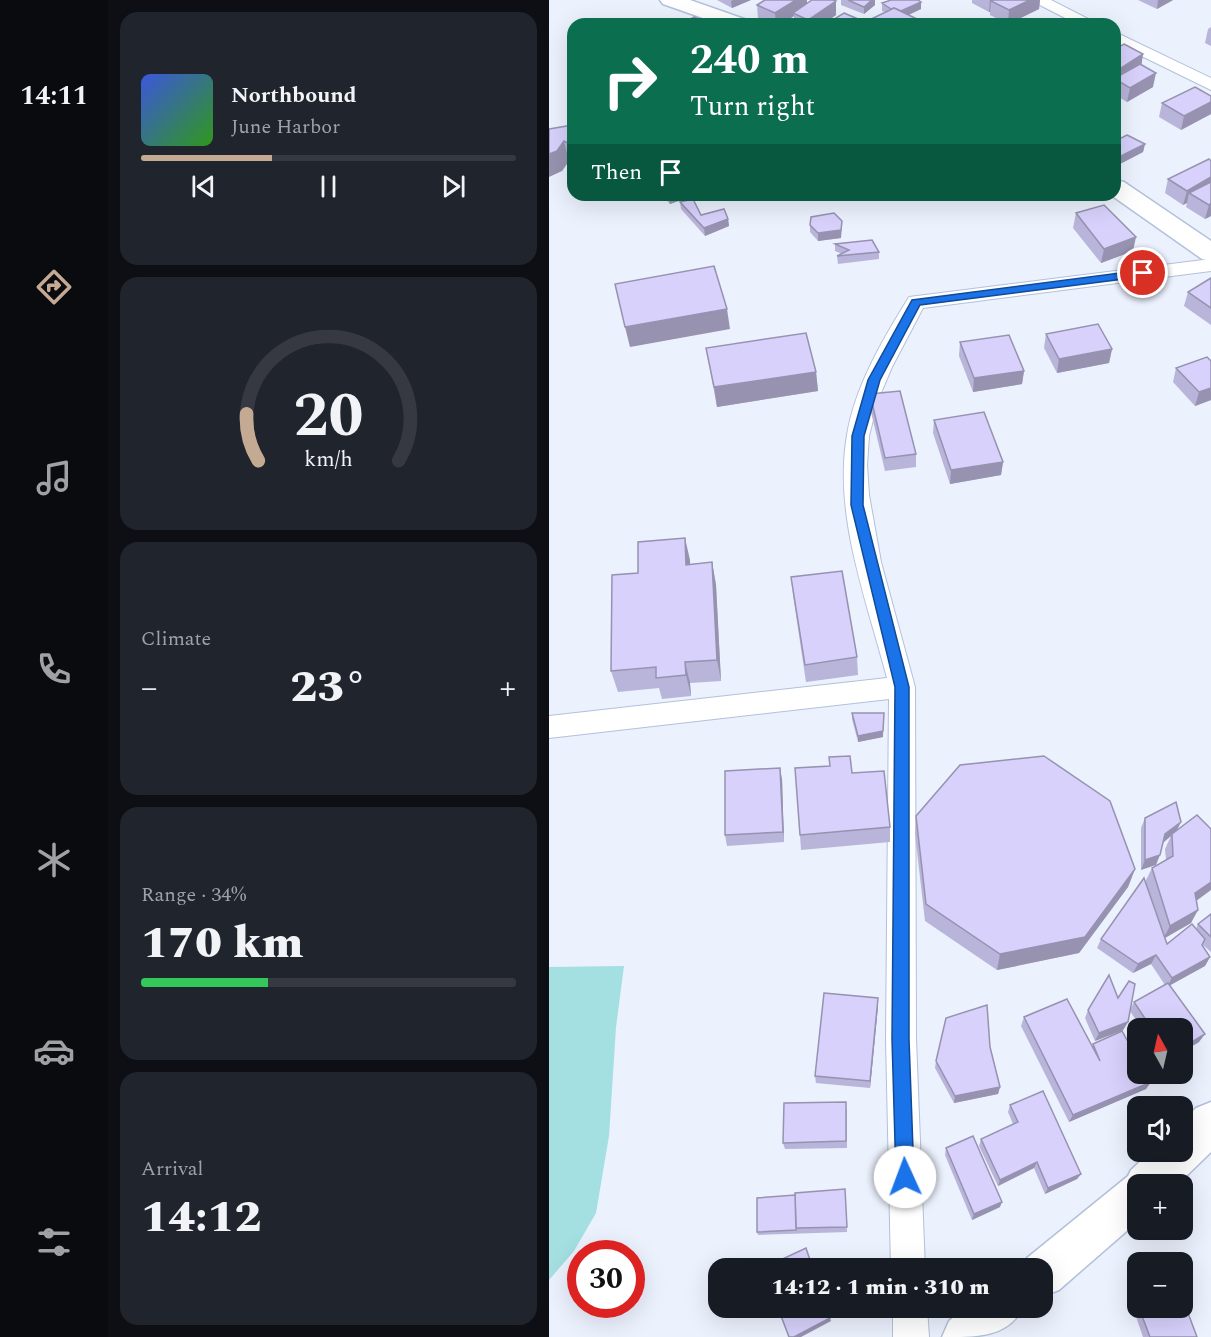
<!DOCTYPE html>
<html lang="en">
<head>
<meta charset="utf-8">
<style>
  body { margin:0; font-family:Spectral,serif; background:#20242c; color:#f1f3f6; height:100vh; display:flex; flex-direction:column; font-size:22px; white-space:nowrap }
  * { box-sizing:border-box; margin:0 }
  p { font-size:20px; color:#9ea1a6 }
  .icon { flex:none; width:33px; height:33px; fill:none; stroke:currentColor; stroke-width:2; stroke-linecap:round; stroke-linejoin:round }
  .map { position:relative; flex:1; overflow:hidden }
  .panel { display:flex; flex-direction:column; gap:12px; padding:12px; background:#0d0f14; width:441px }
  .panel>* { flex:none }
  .guide { position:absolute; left:18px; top:18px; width:554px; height:183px; border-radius:18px; box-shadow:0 6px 24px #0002; background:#0b6e4f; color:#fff; overflow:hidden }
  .needle { width:39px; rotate:352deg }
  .controls { position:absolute; left:578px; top:1018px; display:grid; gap:12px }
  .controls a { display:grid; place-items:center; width:66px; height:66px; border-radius:12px; background:#171b24; box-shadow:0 6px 24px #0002; font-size:30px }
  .speed { position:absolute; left:18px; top:1240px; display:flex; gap:12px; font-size:30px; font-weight:700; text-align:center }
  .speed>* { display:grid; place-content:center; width:78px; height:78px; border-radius:50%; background:#171b24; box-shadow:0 6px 24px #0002; line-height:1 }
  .speed .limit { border:9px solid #d22; background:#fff; color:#111 }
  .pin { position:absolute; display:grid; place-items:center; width:51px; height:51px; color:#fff; margin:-26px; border:3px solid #fff; border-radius:50%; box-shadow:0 2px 6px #0007 }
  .me { position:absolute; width:66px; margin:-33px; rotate:358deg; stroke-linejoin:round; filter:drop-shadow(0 0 4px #0008) }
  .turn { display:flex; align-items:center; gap:21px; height:126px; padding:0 24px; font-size:27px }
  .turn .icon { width:78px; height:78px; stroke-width:2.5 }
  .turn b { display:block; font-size:42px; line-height:51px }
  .then { display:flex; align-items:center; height:57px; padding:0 24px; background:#0003; gap:12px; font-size:22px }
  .big { font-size:45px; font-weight:800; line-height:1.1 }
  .panel .tile { flex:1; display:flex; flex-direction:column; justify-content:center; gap:9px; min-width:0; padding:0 21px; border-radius:18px; background:#20242c }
  .panel .dial { align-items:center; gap:0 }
  .dial svg { height:156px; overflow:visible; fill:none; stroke:#363941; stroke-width:7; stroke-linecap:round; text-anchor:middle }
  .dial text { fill:#f1f3f6; stroke:none }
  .song { display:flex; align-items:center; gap:18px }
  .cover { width:72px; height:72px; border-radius:9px; background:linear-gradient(135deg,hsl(230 70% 55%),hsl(110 70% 35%)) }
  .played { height:6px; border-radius:3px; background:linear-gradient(90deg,#c5aa93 35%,#363941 35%) }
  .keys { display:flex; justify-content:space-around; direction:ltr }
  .heat { display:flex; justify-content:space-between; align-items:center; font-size:33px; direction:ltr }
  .charge { height:9px; border-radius:4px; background:linear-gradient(90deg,#34c759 34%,#363941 0) }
  .trip { position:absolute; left:159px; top:1258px; width:345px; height:60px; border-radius:18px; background:#171b24; box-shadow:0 6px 24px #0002; font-weight:800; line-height:60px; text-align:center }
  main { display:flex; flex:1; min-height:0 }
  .tabs { display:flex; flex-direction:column; width:108px; justify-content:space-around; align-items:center; background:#090b0e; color:#9ea1a6 }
  .tabs .icon { width:42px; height:42px }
  .tabs .active { color:#c5aa93 }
  .tabs b { font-size:27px; color:#f1f3f6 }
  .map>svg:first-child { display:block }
  .water { fill:#a4dfe1 }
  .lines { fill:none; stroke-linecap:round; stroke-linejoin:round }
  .minor-casing { stroke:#b2c1db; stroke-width:2 }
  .secondary-casing { stroke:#b2c1db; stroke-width:3 }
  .minor { fill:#fff; fill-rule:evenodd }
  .secondary { fill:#fff; fill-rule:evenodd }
  .wall { fill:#b9b4d9 }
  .shaded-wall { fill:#9692b0 }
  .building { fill:#d7d1fc; stroke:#9692b0; stroke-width:1.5 }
  .route { fill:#1a73e8; stroke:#114b97; stroke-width:1.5 }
</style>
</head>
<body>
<main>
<nav class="tabs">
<b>14:11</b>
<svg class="icon active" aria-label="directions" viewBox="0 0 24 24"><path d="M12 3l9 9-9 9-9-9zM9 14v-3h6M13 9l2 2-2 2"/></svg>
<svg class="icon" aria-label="music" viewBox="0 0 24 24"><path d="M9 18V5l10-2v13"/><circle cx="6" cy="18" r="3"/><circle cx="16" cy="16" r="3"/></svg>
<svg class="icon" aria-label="phone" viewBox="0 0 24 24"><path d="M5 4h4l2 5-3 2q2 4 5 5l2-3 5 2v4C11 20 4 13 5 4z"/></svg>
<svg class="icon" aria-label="climate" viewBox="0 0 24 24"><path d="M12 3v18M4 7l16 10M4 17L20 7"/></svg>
<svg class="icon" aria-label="car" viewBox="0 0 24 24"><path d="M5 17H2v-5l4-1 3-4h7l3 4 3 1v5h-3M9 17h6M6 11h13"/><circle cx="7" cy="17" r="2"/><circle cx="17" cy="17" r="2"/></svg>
<svg class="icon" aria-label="filters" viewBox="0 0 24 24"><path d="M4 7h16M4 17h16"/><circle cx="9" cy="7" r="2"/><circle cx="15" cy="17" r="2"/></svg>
</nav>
<section class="panel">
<div class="tile">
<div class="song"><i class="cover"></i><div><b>Northbound</b><p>June Harbor</p></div></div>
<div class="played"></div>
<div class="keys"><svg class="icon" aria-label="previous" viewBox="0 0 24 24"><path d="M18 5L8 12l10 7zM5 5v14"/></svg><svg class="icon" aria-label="pause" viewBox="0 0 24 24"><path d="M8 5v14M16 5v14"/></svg><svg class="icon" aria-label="next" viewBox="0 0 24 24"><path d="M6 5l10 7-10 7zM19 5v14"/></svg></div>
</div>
<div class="tile dial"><svg viewBox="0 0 100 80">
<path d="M14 69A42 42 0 1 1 86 69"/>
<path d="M14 69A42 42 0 0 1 8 45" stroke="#c5aa93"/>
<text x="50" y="56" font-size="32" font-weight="700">20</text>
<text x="50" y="72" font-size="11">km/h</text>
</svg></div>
<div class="tile"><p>Climate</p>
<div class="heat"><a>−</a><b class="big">23°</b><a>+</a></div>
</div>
<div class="tile"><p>Range · 34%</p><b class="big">170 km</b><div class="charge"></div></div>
<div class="tile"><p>Arrival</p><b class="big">14:12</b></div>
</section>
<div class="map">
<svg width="662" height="1337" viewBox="0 0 662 1337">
  <rect width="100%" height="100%" fill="#ebf1fd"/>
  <!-- water -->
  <polygon class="water" points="75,966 67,1027 60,1136 47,1213 25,1251 0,1280 0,967"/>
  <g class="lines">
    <defs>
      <g id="minor">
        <polygon points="481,0 502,0 549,24 528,24"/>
        <polygon points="566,32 662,78 662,90 566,43"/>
        <path d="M662,259V271L374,308L343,367L329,400L320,436L318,465L320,495L332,562L366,687L367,1039L376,1269H342L337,1039L340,699L0,738V716L338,678C318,601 284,515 298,435C306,386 334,339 360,297Z"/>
        <polygon points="344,1308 378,1308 380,1337 344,1337"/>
      </g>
      <g id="secondary">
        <polygon points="111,0 141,0 198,20 202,24 171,24 114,4"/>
        <polygon points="566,180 575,182 662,241 662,261 653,259 562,195 566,195"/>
        <polygon points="662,1102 662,1152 628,1185 588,1185 588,1222 510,1290 494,1296 494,1269 474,1269 478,1258 579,1176 582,1170 601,1152 633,1152 633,1122 647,1108"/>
        <path d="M416,1308H474C458,1337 430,1337 393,1337L400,1321Z"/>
      </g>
    </defs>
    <!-- minor casing -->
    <use href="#minor" class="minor-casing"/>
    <!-- secondary casing -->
    <use href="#secondary" class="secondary-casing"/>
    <!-- minor -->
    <use href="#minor" class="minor"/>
    <!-- secondary -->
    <use href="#secondary" class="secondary"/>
  </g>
  <!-- wall -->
  <g class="wall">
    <polygon points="168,0 202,0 183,8"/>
    <polygon points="258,0 258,4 287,15 274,24 245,24 245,16 232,24 221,24 209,19 208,5"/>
    <polygon points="292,0 326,0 326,5 315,14 292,5"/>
    <polygon points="423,0 491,0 490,9 459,24 441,15 441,12 440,12 423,3"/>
    <polygon points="589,0 624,0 608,9"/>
    <polygon points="333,3 372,9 360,15 365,24 318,24 318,21 336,12 333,11"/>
    <polygon points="662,27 662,46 656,43 659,29"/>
    <polygon points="566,49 594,54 592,65 604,87 578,102 566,95"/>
    <polygon points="662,96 662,114 632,130 610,117 613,103"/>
    <polygon points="24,125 24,163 20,161 13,171 0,129"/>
    <polygon points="566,141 596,144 594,152 571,164 566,160"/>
    <polygon points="662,161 662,216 656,219 637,207 638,203 634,205 616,193 619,179"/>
    <polygon points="113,195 146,195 121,204"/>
    <polygon points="131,202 152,215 179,219 180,226 156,236 132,209"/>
    <polygon points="527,213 584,251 552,263 524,228"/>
    <polygon points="293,221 292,238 269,241 261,232 261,225"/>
    <polygon points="286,244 330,252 330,259 289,264 288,256 293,254 286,251"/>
    <polygon points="662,278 662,325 635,306 639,292"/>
    <polygon points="497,334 563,349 560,363 508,373 495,348"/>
    <polygon points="411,342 475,371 473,384 424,392 410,356"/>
    <polygon points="157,348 267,372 269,391 168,407"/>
    <polygon points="662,361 662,400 646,406 624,382 627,368"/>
    <polygon points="321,394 367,454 367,467 336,471 321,408"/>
    <polygon points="385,420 454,462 452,475 401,484 384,433"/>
    <polygon points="141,560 141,564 163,562 167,585 172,681 141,683 142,696 113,699 110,688 69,692 62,671 89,573"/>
    <polygon points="242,577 308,657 309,675 257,682 244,595"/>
    <polygon points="303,713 335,713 334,737 309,742 303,719"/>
    <polygon points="303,773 341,827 341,842 252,850 251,835"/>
    <polygon points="233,779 235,842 178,846 176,835"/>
    <polygon points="367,816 586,869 579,887 530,953 448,970 376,921 366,834"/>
    <polygon points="596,818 628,830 648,901 642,923 616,938 618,944 647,929 649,924 662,914 662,952 653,944 653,945 661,957 656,966 621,985 650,1042 633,1052 633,1029 593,1029 581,1011 579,1022 574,1030 573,1031 602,1082 597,1089 520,1122 472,1026 475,1017 543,1046 544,1044 572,1031 546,1041 536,1018 539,1010 569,998 581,1010 585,1002 616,985 602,964 584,973 548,948 552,939 596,882 603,868 617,860 616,849 622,836 614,843 592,870 592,828"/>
    <polygon points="329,1006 321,1088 267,1083 266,1076"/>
    <polygon points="441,1047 451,1087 449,1094 405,1103 386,1068 387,1061"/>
    <polygon points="461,1105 532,1174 528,1179 496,1194 485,1168 449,1186 430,1146 432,1139 464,1124 459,1112"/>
    <polygon points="298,1109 298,1148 236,1149 234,1143"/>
    <polygon points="397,1148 451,1207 423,1220 396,1155"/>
    <polygon points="296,1189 298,1232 209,1235 208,1232 246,1195"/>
    <polygon points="588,1302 588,1308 633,1308 648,1337 594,1337 583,1305"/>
  </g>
  <!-- shaded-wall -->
  <g class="shaded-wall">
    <polygon points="184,0 202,0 183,8 182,1"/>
    <polygon points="247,0 258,0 258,7 244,13 245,16 232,24 227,24 226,13"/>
    <polygon points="323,0 326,0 326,5 315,14 315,7"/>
    <polygon points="441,0 463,0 442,1 441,12 440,12"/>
    <polygon points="481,0 491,0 490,9 459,24 460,10"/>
    <polygon points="609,0 624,0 608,9"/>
    <polygon points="287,1 287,15 274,24 259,24 259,20"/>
    <polygon points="372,2 372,9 348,20 349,13"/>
    <polygon points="366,18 365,24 354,24"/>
    <polygon points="309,19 309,24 302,24"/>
    <polygon points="594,54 592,68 566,79 566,72"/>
    <polygon points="607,73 604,87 578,102 581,88"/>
    <polygon points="662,102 662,114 632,130 635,116"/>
    <polygon points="15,141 20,161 13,171 0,177 0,154"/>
    <polygon points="596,144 594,152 571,164 572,156"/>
    <polygon points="662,177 662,190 640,193 638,203 634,205 638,191"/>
    <polygon points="119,195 146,195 121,204"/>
    <polygon points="662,203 662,216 656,219 660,205"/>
    <polygon points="179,219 180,226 156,236 155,228"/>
    <polygon points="293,221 292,238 269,241 269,233"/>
    <polygon points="587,237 584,251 552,263 555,249"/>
    <polygon points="178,309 181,329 81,347 76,327"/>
    <polygon points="563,349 560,363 508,373 510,359"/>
    <polygon points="475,371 473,384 424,392 425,378"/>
    <polygon points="267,372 269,391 168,407 165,387"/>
    <polygon points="662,388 662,400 646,406 650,392"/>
    <polygon points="454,462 452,475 401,484 402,470"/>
    <polygon points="136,538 141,560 142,587 137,565"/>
    <polygon points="163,562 167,585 172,681 168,660"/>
    <polygon points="136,662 141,683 142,696 137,675"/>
    <polygon points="334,731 334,737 309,742 309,736"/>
    <polygon points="231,768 233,779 235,842 234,832"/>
    <polygon points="632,822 627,832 623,834 622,836 611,845 616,834"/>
    <polygon points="611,855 607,865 592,870 596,860"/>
    <polygon points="586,869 579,887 530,953 448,970 451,954"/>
    <polygon points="662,882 662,890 639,907 646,893"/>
    <polygon points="649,910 642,923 614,939 621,926"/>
    <polygon points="607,955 602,964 584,973 589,964"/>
    <polygon points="661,957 656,966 618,987 623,978"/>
    <polygon points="329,998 329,1006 321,1088 321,1081"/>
    <polygon points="579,1022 574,1030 546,1041 550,1033"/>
    <polygon points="656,1034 650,1042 633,1052 633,1048"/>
    <polygon points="602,1082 597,1089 520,1122 524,1115"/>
    <polygon points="451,1087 449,1094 405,1103 406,1096"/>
    <polygon points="488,1162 485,1168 449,1186 451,1180"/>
    <polygon points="532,1174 528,1179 496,1194 499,1188"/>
    <polygon points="453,1202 451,1207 423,1220 425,1214"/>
    <polygon points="281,1318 282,1321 252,1337 245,1337"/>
  </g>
  <!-- building -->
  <g class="building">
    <polygon points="216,0 247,0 226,13 208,5"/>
    <polygon points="263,0 284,0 287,1 259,20 244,13"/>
    <polygon points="299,0 323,0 315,7"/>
    <polygon points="342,0 369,0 372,2 352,11 345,8 342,9 333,3"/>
    <polygon points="444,0 481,0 460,10 442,1"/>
    <polygon points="345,8 366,18 354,24 324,24 318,21"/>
    <polygon points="295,13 309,19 302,24 277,24"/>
    <polygon points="145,17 161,24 132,24"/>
    <polygon points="575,44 594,54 566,72 566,49"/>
    <polygon points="591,64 607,73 581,88 566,79 566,78"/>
    <polygon points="646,87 662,96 662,102 635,116 613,103"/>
    <polygon points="24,125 24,146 15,141 8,151 0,154 0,129"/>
    <polygon points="578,135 596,144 572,156 566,152 566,141"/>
    <polygon points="660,159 662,161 662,177 638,191 619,179"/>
    <polygon points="662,182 662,203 660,205 640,193"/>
    <polygon points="144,199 152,215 175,209 179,219 155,228 131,202"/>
    <polygon points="555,205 587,237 555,249 527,213"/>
    <polygon points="285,213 293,221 292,230 269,233 261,225 262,217"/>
    <polygon points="323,240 330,252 288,256 300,250 286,244"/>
    <polygon points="165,266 178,309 76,327 66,284"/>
    <polygon points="662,278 662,308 639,292"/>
    <polygon points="549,324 563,349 510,359 497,334"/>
    <polygon points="257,333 267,372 165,387 157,348"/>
    <polygon points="460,335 475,371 425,378 411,342"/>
    <polygon points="658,357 662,361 662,388 650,392 627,368"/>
    <polygon points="351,391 367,454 336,458 321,394"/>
    <polygon points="435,412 454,462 402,470 385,420"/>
    <polygon points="136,538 137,565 163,562 168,660 136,662 137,675 107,678 107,667 62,671 63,575 89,573 89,542"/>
    <polygon points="293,571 308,657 256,665 242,577"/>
    <polygon points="303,713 335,713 334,731 309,736"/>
    <polygon points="301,756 303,773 335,771 341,827 251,835 246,768 281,766 280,757"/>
    <polygon points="495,756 561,801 586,869 536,937 451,954 377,904 367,816 411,765"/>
    <polygon points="231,768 234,832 176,835 176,771"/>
    <polygon points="627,802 632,822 616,834 611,855 596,860 596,818"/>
    <polygon points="648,815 662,829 662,882 646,893 649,910 621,926 603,868 624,856 623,834"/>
    <polygon points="595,878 618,944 643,924 656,939 653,945 661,957 623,978 607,955 589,964 552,939"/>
    <polygon points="662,914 662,937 649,924"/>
    <polygon points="560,975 569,998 580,981 586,984 579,1022 550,1033 539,1010"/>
    <polygon points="619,983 656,1034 633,1048 633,1029 603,1029 585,1002"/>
    <polygon points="275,993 329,998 321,1081 266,1076"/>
    <polygon points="518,999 551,1061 544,1044 573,1031 588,1058 588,1074 597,1074 602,1082 524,1115 475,1017"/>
    <polygon points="438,1005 441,1047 451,1087 406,1096 387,1061 397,1018"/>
    <polygon points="494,1091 532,1174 499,1188 488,1162 451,1180 432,1139 469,1122 461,1105"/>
    <polygon points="297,1102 297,1141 234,1143 235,1103"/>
    <polygon points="424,1136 453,1202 425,1214 397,1148"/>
    <polygon points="296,1189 298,1227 247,1228 246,1193"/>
    <polygon points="246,1195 247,1230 208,1232 208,1198"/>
    <polygon points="257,1248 264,1269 215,1269 214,1268"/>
    <polygon points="633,1297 648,1337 601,1337 590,1308 633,1308"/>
    <polygon points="229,1308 278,1308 281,1318 245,1337 240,1337"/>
  </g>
  <!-- route -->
  <polygon class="route" points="594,270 598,271 598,276 371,305 331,380 315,436 314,505 360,687 360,1039 365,1177 362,1183 356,1186 350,1183 347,1177 343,1039 346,687 302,505 303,436 319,380 363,300"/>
</svg>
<div class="controls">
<a><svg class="needle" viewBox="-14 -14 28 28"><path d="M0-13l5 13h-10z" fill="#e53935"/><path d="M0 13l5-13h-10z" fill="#9ea1a6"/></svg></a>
<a><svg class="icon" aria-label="sound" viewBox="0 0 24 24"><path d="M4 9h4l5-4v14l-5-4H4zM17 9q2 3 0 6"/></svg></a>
<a>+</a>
<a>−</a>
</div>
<div class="speed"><div class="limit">30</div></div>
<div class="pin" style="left:594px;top:273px;background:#d93025"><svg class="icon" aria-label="arrive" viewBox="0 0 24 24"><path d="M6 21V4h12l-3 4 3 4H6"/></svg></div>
<svg class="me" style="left:356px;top:1177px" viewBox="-20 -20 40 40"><circle r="19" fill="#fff"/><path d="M0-13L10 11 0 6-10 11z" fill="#1a73e8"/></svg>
<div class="trip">14:12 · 1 min · 310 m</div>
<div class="guide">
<div class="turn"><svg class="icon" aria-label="right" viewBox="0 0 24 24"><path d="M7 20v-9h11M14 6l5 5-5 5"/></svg><div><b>240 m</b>Turn right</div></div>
<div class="then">Then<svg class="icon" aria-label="arrive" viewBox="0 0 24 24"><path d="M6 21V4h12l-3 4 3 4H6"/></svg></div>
</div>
</div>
</main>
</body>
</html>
